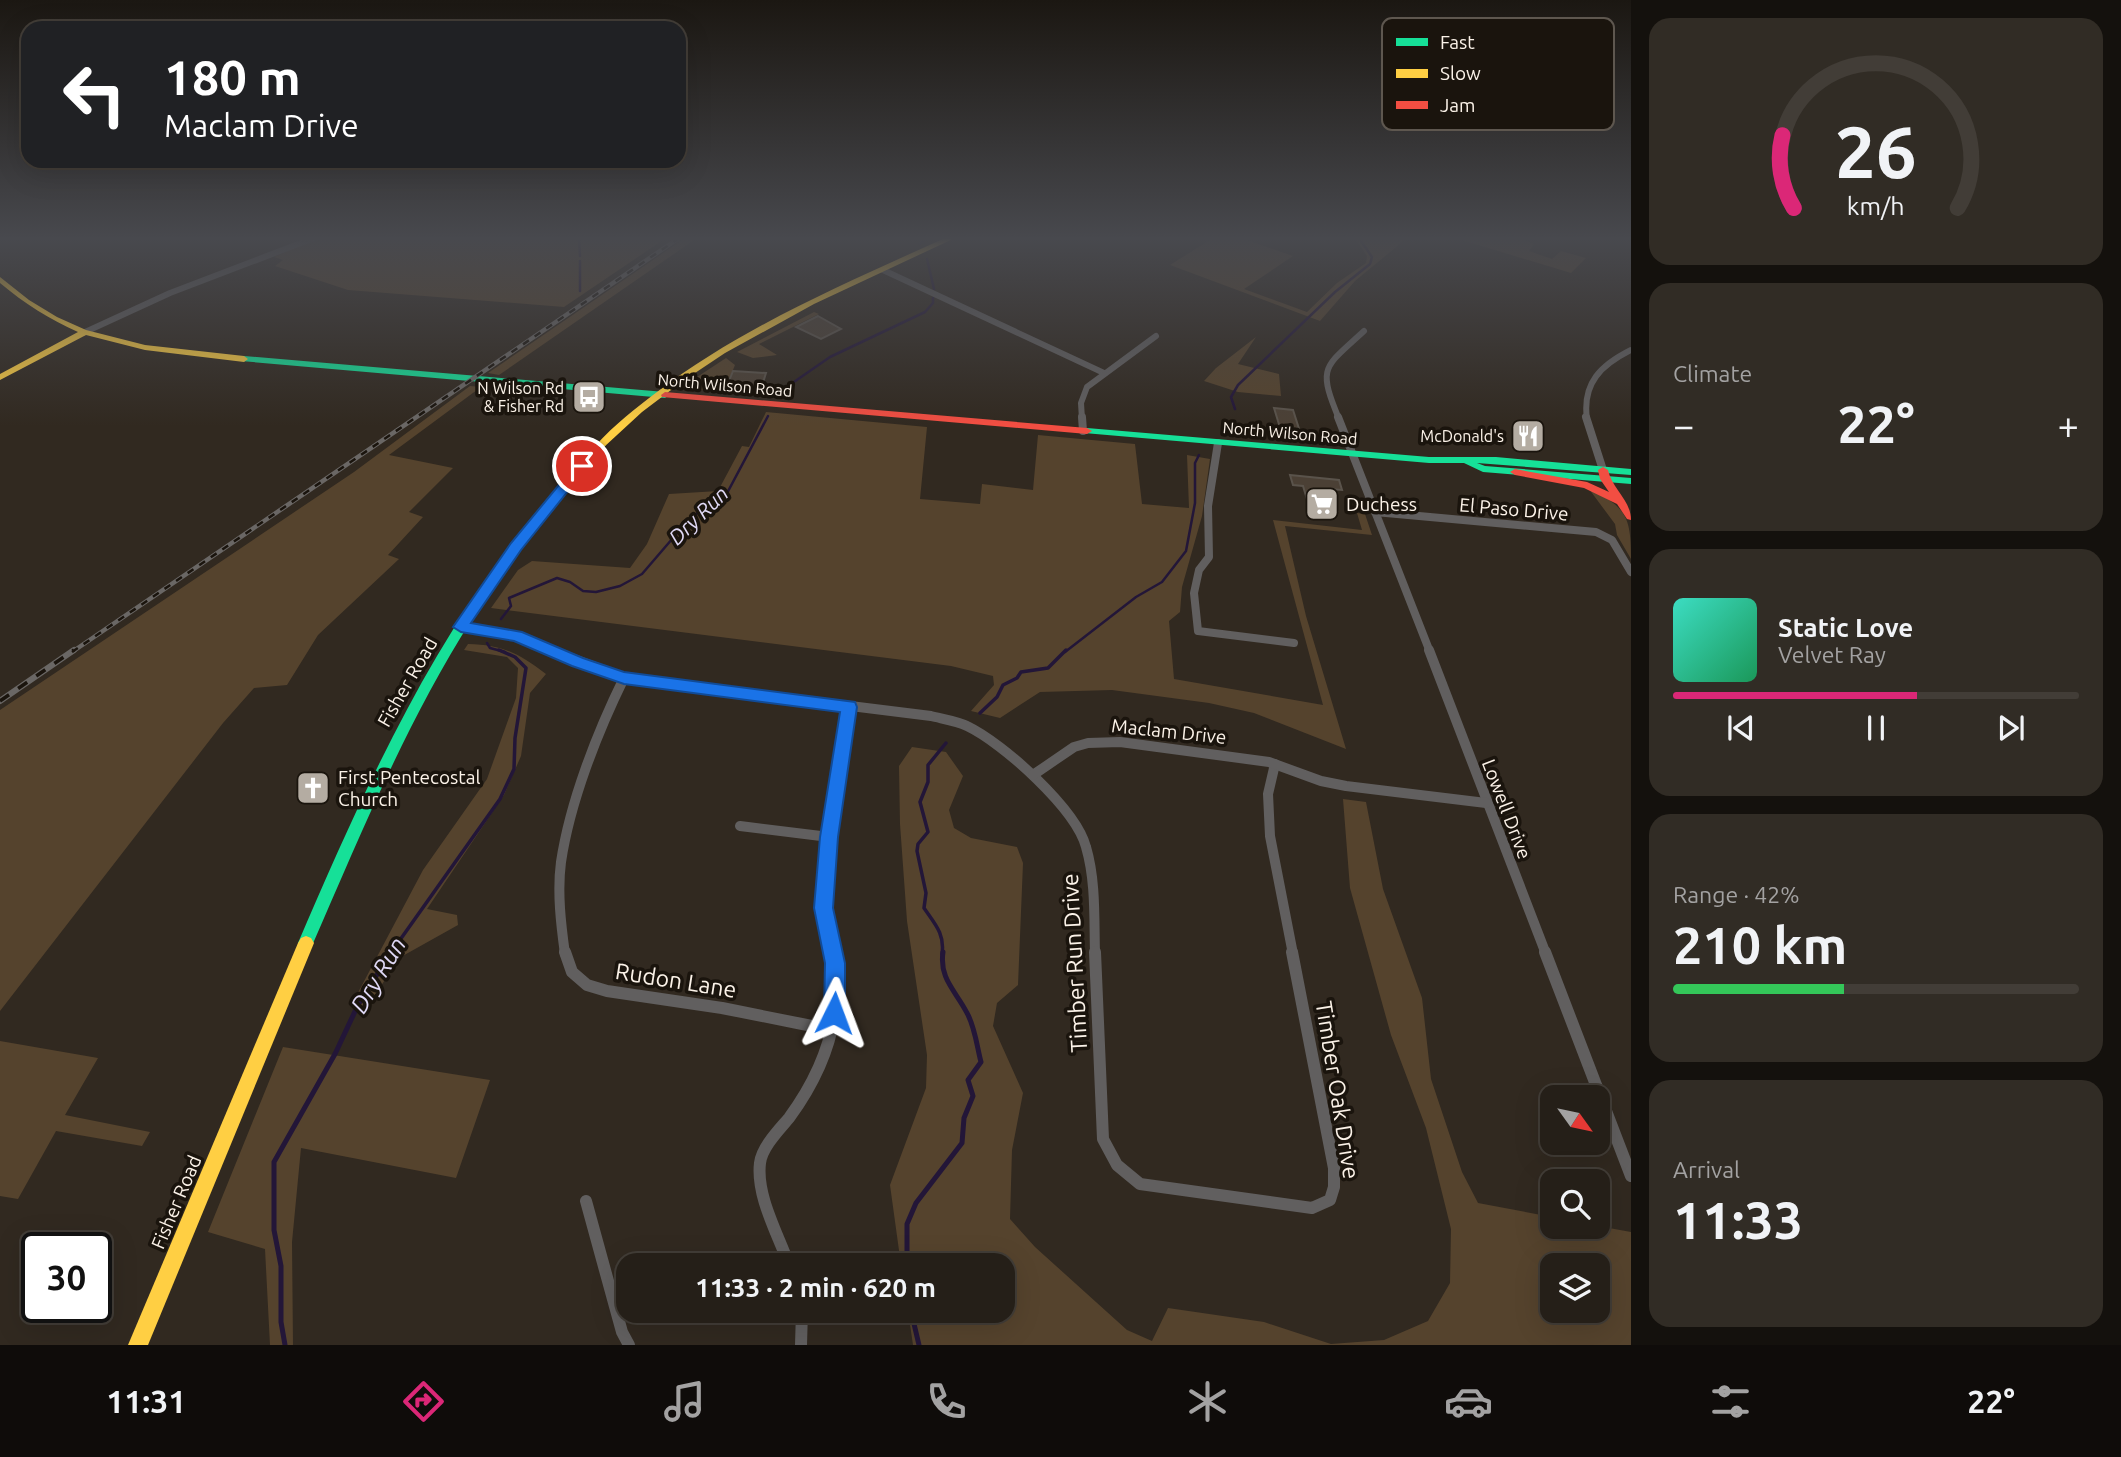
<!DOCTYPE html>
<html lang="en">
<head>
<meta charset="utf-8">
<style>
  body { margin:0; font-family:Ubuntu,sans-serif; background:#312c25; color:#f1f3f6; height:100vh; display:flex; flex-direction:column; font-size:26px; white-space:nowrap }
  * { box-sizing:border-box; margin:0 }
  p { font-size:23px; color:#a3a2a2 }
  .icon { flex:none; width:38px; height:38px; fill:none; stroke:currentColor; stroke-width:2; stroke-linecap:round; stroke-linejoin:round }
  .map { position:relative; flex:1; overflow:hidden }
  .panel { display:flex; flex-direction:column; gap:18px; padding:18px; background:#14110d; width:490px }
  .panel>* { flex:none }
  .guide { position:absolute; left:21px; top:21px; width:665px; height:147px; border-radius:21px; box-shadow:0 7px 28px #0002,0 0 0 2px #423d37; background:#202124; color:#fff; overflow:hidden }
  .needle { width:46px; rotate:123deg }
  .buttons { position:absolute; left:1540px; top:1085px; display:grid; gap:14px }
  .buttons a { display:grid; place-items:center; width:70px; height:70px; border-radius:14px; background:#251f18; box-shadow:0 7px 28px #0002,0 0 0 2px #423d37; font-size:35px }
  .speed { position:absolute; left:21px; top:1232px; display:flex; gap:14px; font-size:35px; font-weight:700; text-align:center }
  .speed>* { display:grid; place-content:center; width:91px; height:91px; border-radius:50%; background:#251f18; box-shadow:0 7px 28px #0002,0 0 0 2px #423d37; line-height:1 }
  .speed .limit { border:4px solid #111; border-radius:10px; background:#fff; color:#111 }
  .pin { position:absolute; display:grid; place-items:center; width:60px; height:60px; color:#fff; margin:-30px; border:4px solid #fff; border-radius:50%; box-shadow:0 2px 7px #0007 }
  .me { position:absolute; width:77px; margin:-38px; rotate:3deg; stroke-linejoin:round; filter:drop-shadow(0 0 5px #0008) }
  .turn { display:flex; align-items:center; gap:24px; height:147px; padding:0 28px; font-size:32px }
  .turn .icon { width:91px; height:91px; stroke-width:2.5 }
  .turn b { display:block; font-size:49px; line-height:60px }
  .big { font-size:52px; font-weight:600; line-height:1.1 }
  .panel .tile { flex:1; display:flex; flex-direction:column; justify-content:center; gap:10px; min-width:0; padding:0 24px; border-radius:21px; background:#312c25 }
  .panel .dial { align-items:center; gap:0 }
  .dial svg { height:182px; overflow:visible; fill:none; stroke:#423d37; stroke-width:7; stroke-linecap:round; text-anchor:middle }
  .dial text { fill:#f1f3f6; stroke:none }
  .song { display:flex; align-items:center; gap:21px }
  .cover { width:84px; height:84px; border-radius:10px; background:linear-gradient(135deg,hsl(170 70% 55%),hsl(150 70% 35%)) }
  .played { height:7px; border-radius:4px; background:linear-gradient(90deg,#db2777 60%,#423d37 60%) }
  .keys { display:flex; justify-content:space-around; direction:ltr }
  .heat { display:flex; justify-content:space-between; align-items:center; font-size:38px; direction:ltr }
  .charge { height:10px; border-radius:5px; background:linear-gradient(90deg,#34c759 42%,#423d37 0) }
  .trip { position:absolute; left:616px; top:1253px; width:399px; height:70px; border-radius:21px; background:#251f18; box-shadow:0 7px 28px #0002,0 0 0 2px #423d37; font-weight:600; line-height:70px; text-align:center }
  .dock { display:flex; height:112px; justify-content:space-around; align-items:center; background:#0f0c0a; color:#a3a2a2 }
  .dock .icon { width:49px; height:49px }
  .dock .active { color:#db2777 }
  .dock b { font-size:32px; color:#f1f3f6 }
  main { display:flex; flex:1; min-height:0 }
  .map>svg:first-child { display:block }
  .green { fill:#55432d; fill-rule:evenodd }
  .lines { fill:none; stroke-linecap:round; stroke-linejoin:round }
  .stream-far2 { stroke:#231638; stroke-width:2.5 }
  .stream-far1 { stroke:#231638; stroke-width:3.5 }
  .stream { stroke:#231638; stroke-width:5 }
  .building { fill:#4b4035; stroke:#5a534b; stroke-width:2 }
  .street-far3 { stroke:#615f5f; stroke-width:6 }
  .street-far2 { stroke:#615f5f; stroke-width:8 }
  .street-far1 { stroke:#615f5f; stroke-width:10 }
  .street { stroke:#615f5f; stroke-width:12 }
  .fast { fill:#16e098; fill-rule:evenodd }
  .slow { fill:#ffcf43; fill-rule:evenodd }
  .jam { fill:#f24e42; fill-rule:evenodd }
  .rail-far1-casing { stroke:#6a6765; stroke-width:4.5 }
  .rail-casing { stroke:#6a6765; stroke-width:6 }
  .rail-far1 { stroke:#1a140d; stroke-width:2.5; stroke-dasharray:7; stroke-linecap:butt }
  .rail { stroke:#1a140d; stroke-width:3.5; stroke-dasharray:11; stroke-linecap:butt }
  .route { fill:#1a73e8; stroke:#114b97; stroke-width:2 }
  .labels { text-anchor:middle; dominant-baseline:central; stroke-width:7; stroke-linejoin:round; paint-order:stroke }
  .far-street-label { font-size:16px; fill:#fbf2e8; stroke:#1a140d }
  .far-poi-label { font-size:16px; fill:#fbf2e8; stroke:#1a140d; text-anchor:end }
  .poi-label { font-size:19px; fill:#fbf2e8; stroke:#1a140d; text-anchor:start }
  .street-label { font-size:19px; fill:#fbf2e8; stroke:#1a140d }
  .water-label { font-size:21px; font-style:italic; fill:#e0d9f6; stroke:#1a140d }
  .near-street-label { font-size:23px; fill:#fbf2e8; stroke:#1a140d }
  .near-water-label { font-size:24px; font-style:italic; fill:#e0d9f6; stroke:#1a140d }
  .key { fill:#1a140d; stroke:#5e574f; stroke-width:2 }
  .key-label { font-size:19px; fill:#fbf2e8 }
</style>
</head>
<body>
<main>
<div class="map">
<svg width="1631" height="1345" viewBox="0 0 1631 1345">
  <rect width="100%" height="100%" fill="#312920"/>
  <!-- green -->
  <g class="green">
    <polygon points="318,238 666,238 564,307 348,290 275,266 283,260 274,257"/>
    <polygon points="685,238 697,238 499,375 488,373"/>
    <polygon points="1213,238 1241,238 1293,256 1244,289 1307,312 1337,283 1366,263 1367,256 1355,238 1407,238 1355,281 1320,321 1170,265"/>
    <polygon points="1455,238 1519,238 1534,244 1529,251 1552,259 1561,251 1586,258 1571,273"/>
    <polygon points="814,312 819,314 759,344 777,355 753,358 737,352"/>
    <polygon points="1256,337 1238,364 1279,374 1281,396 1238,392 1204,381 1216,368"/>
    <polygon points="726,358 735,365 724,392 701,390 692,384 694,379"/>
    <polygon points="470,386 481,387 389,455 453,468 409,512 423,517 388,555 399,559 318,635 287,685 254,688 223,723 0,1011 0,710 354,472"/>
    <polygon points="766,412 927,427 920,499 980,504 982,484 1033,490 1038,435 1135,444 1142,504 1189,508 1187,455 1210,459 1202,516 1182,587 1180,612 1169,621 1174,679 1323,705 1273,520 1362,530 1357,513 1365,514 1372,535 1285,526 1306,616 1346,749 1254,713 1209,703 1112,690 1040,692 1000,718 971,711 994,685 993,676 951,666 491,608 518,570 532,561 630,568 647,544 669,494 718,491 742,446 749,447"/>
    <path d="M1589,489C1627,507 1631,518 1631,559L1617,535L1615,524Z"/>
    <path d="M468,644C503,645 518,653 546,674L530,693L521,756L504,795L427,909L457,915L458,925L399,958L368,1006L352,1004L423,870L487,779L516,698L518,668L507,657L464,650Z"/>
    <path d="M912,747L946,752L963,776L949,810L954,828L971,838L1017,847L1023,863L1018,985L997,1003L993,1026L1023,1093L1012,1150L1010,1219L1035,1247L1127,1330L1152,1341L1168,1308L1264,1322L1331,1344L1384,1340L1428,1321L1450,1283L1451,1229L1426,1128L1391,1035L1350,888L1343,799L1366,802L1383,889L1422,998L1431,1079L1462,1172L1478,1203L1552,1217V1227L1598,1226L1631,1232V1345H913L908,1311H1003V1265H901L890,1185L926,1088L927,1055L907,921L900,824L899,766ZM1552,1265H1598V1311H1552Z"/>
    <polygon points="0,1041 98,1058 65,1115 150,1132 142,1146 56,1131 18,1199 0,1196"/>
    <polygon points="283,1047 490,1080 456,1178 301,1148 292,1242 293,1345 270,1345 265,1249 208,1232"/>
  </g>
  <g class="lines">
    <!-- stream-far2 -->
    <g class="stream-far2">
      <polyline points="579,238 580,256"/>
      <polyline points="920,244 927,238"/>
      <polyline points="927,259 934,289"/>
      <polyline points="580,261 580,291"/>
      <polyline points="778,393 830,357 925,312 933,303 933,298"/>
      <polyline points="1235,409 1231,397 1238,385 1335,292 1370,264 1372,257 1359,238"/>
      <polyline points="501,619 511,606 509,598 557,578 570,582 583,591 596,592 620,586 642,574 691,517 725,497 768,416"/>
      <polyline points="487,643 490,648 505,652"/>
      <polyline points="1065,652 1136,597 1162,582 1186,551 1195,503 1195,463 1199,455"/>
    </g>
    <!-- stream-far1 -->
    <g class="stream-far1">
      <polyline points="980,713 997,697 1003,685 1017,678 1021,672 1048,668 1066,650"/>
      <polyline points="390,954 500,799 514,769 515,738 526,668 515,657 499,650"/>
      <path d="M942,954C945,934 935,924 924,908L926,893L917,851L918,844L928,832L920,802L928,782V765L946,743"/>
    </g>
    <!-- stream -->
    <g class="stream">
      <path d="M907,1265V1224L916,1203L962,1143L964,1118L973,1096L968,1080L981,1062C977,1047 975,1027 967,1013C956,991 939,979 943,952"/>
      <polyline points="911,1311 919,1345"/>
      <polyline points="285,1345 281,1322 281,1266 274,1230 274,1162 335,1054 358,1005 391,952"/>
    </g>
  </g>
  <!-- building -->
  <g class="building">
    <polygon points="818,316 841,329 821,339 796,327"/>
    <polygon points="733,371 766,373 761,389 727,386"/>
    <polygon points="1274,408 1293,410 1301,435 1282,434"/>
    <polygon points="1290,475 1339,480 1342,490 1330,489 1337,511 1310,509 1303,486 1293,485"/>
  </g>
  <g class="lines">
    <!-- street-far3 -->
    <g class="street-far3">
      <polyline points="883,270 1104,373"/>
      <polyline points="83,333 170,293 314,238"/>
      <polyline points="1082,419 1081,403 1087,387 1156,336"/>
      <path d="M1339,419C1317,366 1324,368 1364,331"/>
      <path d="M1587,419C1582,383 1601,365 1631,350"/>
    </g>
    <!-- street-far2 -->
    <g class="street-far2">
      <polyline points="1082,417 1083,431"/>
      <polyline points="1338,417 1430,652"/>
      <polyline points="1586,417 1603,470"/>
      <polyline points="1218,443 1208,506 1209,557 1199,570 1194,593 1198,631 1294,643"/>
      <polyline points="1375,512 1596,532 1612,540 1631,572"/>
      <polyline points="461,627 517,636 554,652"/>
    </g>
    <!-- street-far1 -->
    <g class="street-far1">
      <path d="M550,650L624,678L931,716C943,719 957,721 967,726C1003,743 1076,809 1086,847C1096,881 1094,919 1095,954"/>
      <polyline points="1429,650 1546,954"/>
      <polyline points="1275,764 1268,794 1270,836 1293,954"/>
      <polyline points="1033,775 1074,747 1088,743 1120,742 1269,762 1321,781 1346,786 1486,803"/>
      <polyline points="740,826 829,837"/>
      <path d="M565,954C561,925 557,892 561,862C570,802 597,733 624,678"/>
      <polyline points="833,954 824,908 829,837 849,707"/>
    </g>
    <!-- street -->
    <g class="street">
      <polyline points="565,952 572,972 587,985 607,991 722,1008 832,1030"/>
      <polyline points="1095,952 1103,1139 1117,1165 1140,1184 1312,1208 1330,1200 1334,1187 1334,1168 1292,952"/>
      <polyline points="1545,952 1631,1176"/>
      <polyline points="586,1201 622,1332 629,1345"/>
      <path d="M789,1265C778,1234 756,1196 760,1163C762,1147 779,1130 789,1118C825,1069 845,1014 833,952"/>
      <polyline points="801,1345 802,1311"/>
    </g>
    <!-- fast -->
    <g class="fast">
      <polygon points="244,356 665,392 669,395 665,398 241,361 240,359"/>
      <polygon points="1087,428 1429,457 1496,457 1631,469 1631,475 1477,463 1485,466 1631,478 1631,484 1483,472 1464,463 1429,463 1084,433 1084,429"/>
      <path d="M601,442L606,445L604,447C556,501 510,557 472,619C406,723 360,836 311,948L306,950L301,948L298,943C356,808 417,671 505,553C533,514 565,478 598,443Z"/>
    </g>
    <!-- slow -->
    <g class="slow">
      <path d="M945,238H955L814,304L725,353L683,381L642,412L604,447H598L596,445C614,425 636,408 657,392C744,326 846,283 945,238Z"/>
      <path d="M0,277L29,300L57,317L86,330L145,345L244,356L248,359L244,362L145,350L86,335L0,380V374L78,332C49,319 25,304 0,283Z"/>
      <polygon points="306,936 311,938 314,943 148,1345 128,1345 298,943 301,938"/>
    </g>
    <!-- jam -->
    <g class="jam">
      <polygon points="665,392 1087,428 1092,431 1087,434 662,397 661,395"/>
      <path d="M1603,467L1608,470C1612,489 1631,500 1631,520L1627,519L1617,504L1584,488L1515,475L1510,472L1515,469L1587,482L1609,492L1600,479L1598,470Z"/>
    </g>
    <defs>
      <polyline id="rail-far1" points="72,652 679,238"/>
      <polyline id="rail" points="0,701 74,650"/>
    </defs>
    <!-- rail-far1 casing -->
    <use href="#rail-far1" class="rail-far1-casing"/>
    <!-- rail casing -->
    <use href="#rail" class="rail-casing"/>
    <!-- rail-far1 -->
    <use href="#rail-far1" class="rail-far1"/>
    <!-- rail -->
    <use href="#rail" class="rail"/>
  </g>
  <!-- sky -->
  <linearGradient id="sky" x2="0" y2="1"><stop stop-color="#1b1712"/><stop offset="0.56" stop-color="#48494e"/><stop offset="1" stop-color="#48494e" stop-opacity="0"/></linearGradient>
  <rect width="1631" height="426" fill="url(#sky)"/>
  <!-- route -->
  <polygon class="route" points="582,462 588,466 521,550 471,623 522,632 583,658 624,672 855,702 857,707 838,837 833,908 845,963 845,1013 842,1021 834,1024 827,1021 824,1013 825,963 814,908 820,837 840,712 624,684 572,666 514,641 461,632 453,627 511,543 577,463"/>
  <!-- icons -->
  <defs>
    <symbol id="bus-square" viewBox="-11 -11 22 22"><rect x="-9" y="-9" width="18" height="18" rx="4" fill="#b4aca2" stroke="#1a140d"/><path d="M-5-6H5V4H4V6H2V4H-2V6H-4V4H-5ZM-3.5-4V0h7V-4ZM-3.5 1.2v1.5H-2V1.2ZM2 1.2v1.5H3.5V1.2Z" fill="#fff"/></symbol>
    <symbol id="restaurant-square" viewBox="-11 -11 22 22"><rect x="-9" y="-9" width="18" height="18" rx="4" fill="#b4aca2" stroke="#1a140d"/><path d="M-5-6h1v4h1v-4h1v4h1v-4h1v5L-1.5 .5V6h-2V.5L-5-1ZM5-6V6H3V1.5H1.5Q1.5-4 5-6Z" fill="#fff"/></symbol>
    <symbol id="supermarket-square" viewBox="-11 -11 22 22"><rect x="-9" y="-9" width="18" height="18" rx="4" fill="#b4aca2" stroke="#1a140d"/><path d="M-6-5.5h2.5l.6 2H6L4.5 2H-2.5L-4.4-4H-6ZM-1.5 3.2a1.3 1.3 0 1 0 .1 0ZM3 3.2a1.3 1.3 0 1 0 .1 0Z" fill="#fff"/></symbol>
    <symbol id="church-square" viewBox="-11 -11 22 22"><rect x="-9" y="-9" width="18" height="18" rx="4" fill="#b4aca2" stroke="#1a140d"/><path d="M-1.2-6h2.4v3.5h3.3v2.4h-3.3V6h-2.4V-.1h-3.3v-2.4h3.3Z" fill="#fff"/></symbol>
  </defs>
  <g fill-rule="evenodd">
    <use href="#bus-square" x="570" y="378" width="38" height="38"/>
    <use href="#restaurant-square" x="1509" y="417" width="38" height="38"/>
    <use href="#supermarket-square" x="1303" y="485" width="38" height="38"/>
    <use href="#church-square" x="294" y="769" width="38" height="38"/>
  </g>
  <g class="labels">
    <!-- far-street labels -->
    <g class="far-street-label">
      <text transform="translate(725 385) rotate(5)">North Wilson Road</text>
      <text transform="translate(1290 433) rotate(5)">North Wilson Road</text>
    </g>
    <!-- far-poi labels -->
    <g class="far-poi-label">
      <text x="564" y="388">N Wilson Rd<tspan x="564" dy="18">&amp; Fisher Rd</tspan></text>
      <text x="1504" y="436">McDonald's</text>
    </g>
    <!-- poi labels -->
    <g class="poi-label">
      <text x="1346" y="504">Duchess</text>
      <text x="338" y="777">First Pentecostal<tspan x="338" dy="22">Church</tspan></text>
    </g>
    <!-- street labels -->
    <g class="street-label">
      <text transform="translate(1514 509) rotate(5)">El Paso Drive</text>
      <text transform="translate(407 682) rotate(-60)">Fisher Road</text>
      <text transform="translate(1169 731) rotate(6)">Maclam Drive</text>
      <text transform="translate(1507 809) rotate(69)">Lowell Drive</text>
      <text transform="translate(176 1202) rotate(-67)">Fisher Road</text>
    </g>
    <!-- water labels -->
    <g class="water-label">
      <text transform="translate(698 515) rotate(-44)">Dry Run</text>
    </g>
    <!-- near-street labels -->
    <g class="near-street-label">
      <text transform="translate(1074 963) rotate(-93)">Timber Run Drive</text>
      <text transform="translate(676 980) rotate(9)">Rudon Lane</text>
      <text transform="translate(1338 1090) rotate(81)">Timber Oak Drive</text>
    </g>
    <!-- near-water labels -->
    <g class="near-water-label">
      <text transform="translate(378 975) rotate(-59)">Dry Run</text>
    </g>
  </g>
  <!-- legend -->
  <rect x="1382" y="18" width="232" height="112" rx="10" class="key"/>
  <rect x="1396" y="38" width="32" height="8" fill="#16e098"/>
  <rect x="1396" y="69" width="32" height="9" fill="#ffcf43"/>
  <rect x="1396" y="101" width="32" height="8" fill="#f24e42"/>
  <g class="key-label">
    <text x="1440" y="49">Fast</text>
    <text x="1440" y="80">Slow</text>
    <text x="1440" y="112">Jam</text>
  </g>
</svg>
<div class="buttons">
<a><svg class="needle" viewBox="-14 -14 28 28"><path d="M0-13l5 13h-10z" fill="#e53935"/><path d="M0 13l5-13h-10z" fill="#a3a2a2"/></svg></a>
<a><svg class="icon" aria-label="search" viewBox="0 0 24 24"><circle cx="10" cy="10" r="6"/><path d="M15 15l6 6"/></svg></a>
<a><svg class="icon" aria-label="layers" viewBox="0 0 24 24"><path d="M12 4l9 5-9 5-9-5zM3 14l9 5 9-5"/></svg></a>
</div>
<div class="speed"><div class="limit">30</div></div>
<div class="pin" style="left:582px;top:466px;background:#d93025"><svg class="icon" aria-label="arrive" viewBox="0 0 24 24"><path d="M6 21V4h12l-3 4 3 4H6"/></svg></div>
<svg class="me" style="left:834px;top:1013px" viewBox="-20 -20 40 40"><path d="M0-17L14 15 0 8-14 15z" fill="#1a73e8" stroke="#fff" stroke-width="4"/></svg>
<div class="trip">11:33 · 2 min · 620 m</div>
<div class="guide">
<div class="turn"><svg class="icon" aria-label="left" viewBox="0 0 24 24"><path d="M17 20v-9H6M10 6l-5 5 5 5"/></svg><div><b>180 m</b>Maclam Drive</div></div>
</div>
</div>
<section class="panel">
<div class="tile dial"><svg viewBox="0 0 100 80">
<path d="M14 69A42 42 0 1 1 86 69"/>
<path d="M14 69A42 42 0 0 1 9 37" stroke="#db2777"/>
<text x="50" y="56" font-size="32" font-weight="700">26</text>
<text x="50" y="72" font-size="11">km/h</text>
</svg></div>
<div class="tile"><p>Climate</p>
<div class="heat"><a>−</a><b class="big">22°</b><a>+</a></div>
</div>
<div class="tile">
<div class="song"><i class="cover"></i><div><b>Static Love</b><p>Velvet Ray</p></div></div>
<div class="played"></div>
<div class="keys"><svg class="icon" aria-label="previous" viewBox="0 0 24 24"><path d="M18 5L8 12l10 7zM5 5v14"/></svg><svg class="icon" aria-label="pause" viewBox="0 0 24 24"><path d="M8 5v14M16 5v14"/></svg><svg class="icon" aria-label="next" viewBox="0 0 24 24"><path d="M6 5l10 7-10 7zM19 5v14"/></svg></div>
</div>
<div class="tile"><p>Range · 42%</p><b class="big">210 km</b><div class="charge"></div></div>
<div class="tile"><p>Arrival</p><b class="big">11:33</b></div>
</section>
</main>
<nav class="dock">
<b>11:31</b>
<svg class="icon active" aria-label="directions" viewBox="0 0 24 24"><path d="M12 3l9 9-9 9-9-9zM9 14v-3h6M13 9l2 2-2 2"/></svg>
<svg class="icon" aria-label="music" viewBox="0 0 24 24"><path d="M9 18V5l10-2v13"/><circle cx="6" cy="18" r="3"/><circle cx="16" cy="16" r="3"/></svg>
<svg class="icon" aria-label="phone" viewBox="0 0 24 24"><path d="M5 4h4l2 5-3 2q2 4 5 5l2-3 5 2v4C11 20 4 13 5 4z"/></svg>
<svg class="icon" aria-label="climate" viewBox="0 0 24 24"><path d="M12 3v18M4 7l16 10M4 17L20 7"/></svg>
<svg class="icon" aria-label="car" viewBox="0 0 24 24"><path d="M5 17H2v-5l4-1 3-4h7l3 4 3 1v5h-3M9 17h6M6 11h13"/><circle cx="7" cy="17" r="2"/><circle cx="17" cy="17" r="2"/></svg>
<svg class="icon" aria-label="filters" viewBox="0 0 24 24"><path d="M4 7h16M4 17h16"/><circle cx="9" cy="7" r="2"/><circle cx="15" cy="17" r="2"/></svg>
<b>22°</b>
</nav>
</body>
</html>
